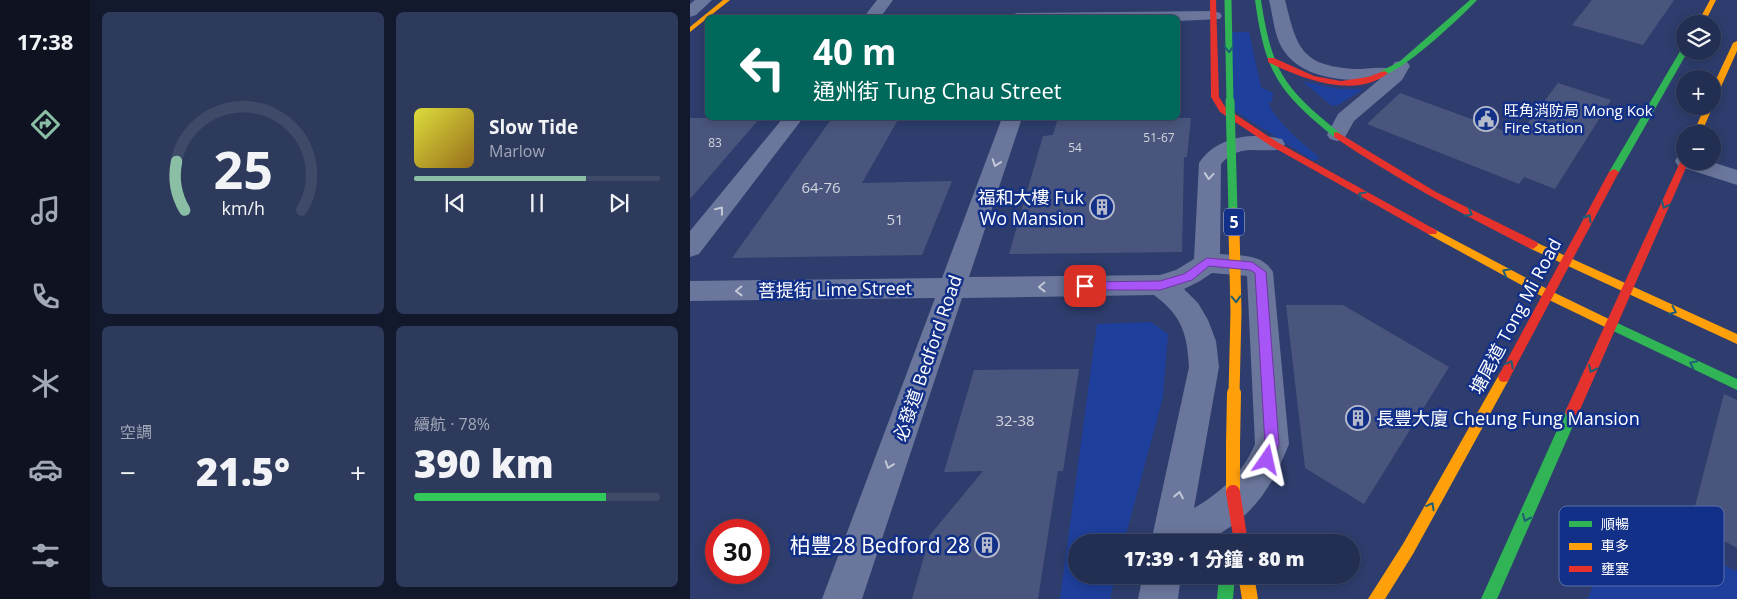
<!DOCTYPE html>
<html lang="zh-TW">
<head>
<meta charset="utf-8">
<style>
  body { margin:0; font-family:"Open Sans","Noto Sans TC",sans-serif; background:#2e3a5c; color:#f1f3f6; height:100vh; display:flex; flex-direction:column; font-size:19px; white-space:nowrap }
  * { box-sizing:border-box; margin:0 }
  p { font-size:16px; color:#a2a8b8 }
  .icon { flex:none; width:28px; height:28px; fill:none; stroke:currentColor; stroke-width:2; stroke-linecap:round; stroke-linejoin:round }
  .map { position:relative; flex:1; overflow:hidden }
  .panel { display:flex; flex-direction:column; gap:12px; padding:12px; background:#13192d; width:600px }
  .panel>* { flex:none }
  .hud { position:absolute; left:15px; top:15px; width:475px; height:105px; border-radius:8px; box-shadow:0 2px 12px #0003,0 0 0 1px #3f4a69; background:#00695c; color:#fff; overflow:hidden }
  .controls { position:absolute; left:986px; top:15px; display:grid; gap:10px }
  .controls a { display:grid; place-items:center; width:45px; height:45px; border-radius:50%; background:#222e52; box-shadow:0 2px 12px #0003,0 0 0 1px #3f4a69; font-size:25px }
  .speed { position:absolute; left:15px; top:519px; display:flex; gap:10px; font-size:25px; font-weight:700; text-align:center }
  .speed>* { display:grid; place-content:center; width:65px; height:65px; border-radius:50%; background:#222e52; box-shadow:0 2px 12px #0003,0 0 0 1px #3f4a69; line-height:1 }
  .speed .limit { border:8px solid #d22; background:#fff; color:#111 }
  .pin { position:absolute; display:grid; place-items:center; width:42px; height:42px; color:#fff; margin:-21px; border-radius:10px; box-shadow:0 2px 8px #0006 }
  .me { position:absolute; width:55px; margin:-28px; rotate:11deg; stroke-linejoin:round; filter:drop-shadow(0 0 4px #0008) }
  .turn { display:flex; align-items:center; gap:18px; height:105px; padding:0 25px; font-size:22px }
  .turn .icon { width:65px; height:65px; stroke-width:2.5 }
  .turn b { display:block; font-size:35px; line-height:42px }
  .big { font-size:38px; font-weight:800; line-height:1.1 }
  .panel .card { flex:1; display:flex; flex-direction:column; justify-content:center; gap:8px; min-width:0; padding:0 18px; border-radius:8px; background:#2e3a5c }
  .panel .dial { align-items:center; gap:0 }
  .dial svg { height:130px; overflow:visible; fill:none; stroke:#3f4a69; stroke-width:7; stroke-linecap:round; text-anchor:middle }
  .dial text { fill:#f1f3f6; stroke:none }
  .song { display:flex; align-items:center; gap:15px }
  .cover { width:60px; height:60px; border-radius:8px; background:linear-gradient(135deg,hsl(60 70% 55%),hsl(40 70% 35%)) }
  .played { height:5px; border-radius:2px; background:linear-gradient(90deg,#8abfa5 70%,#3f4a69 70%) }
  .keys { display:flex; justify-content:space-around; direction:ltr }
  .heat { display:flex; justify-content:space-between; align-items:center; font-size:28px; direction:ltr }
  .charge { height:8px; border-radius:4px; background:linear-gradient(90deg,#34c759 78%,#3f4a69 0) }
  .panel .tiles { flex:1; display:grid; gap:12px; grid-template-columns:repeat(2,1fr) }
  .trip { position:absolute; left:378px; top:534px; width:292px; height:50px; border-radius:25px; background:#222e52; box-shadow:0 2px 12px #0003,0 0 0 1px #3f4a69; font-weight:800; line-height:50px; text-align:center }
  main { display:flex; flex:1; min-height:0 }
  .dock { display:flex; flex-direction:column; width:90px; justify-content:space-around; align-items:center; background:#0e1221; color:#a2a8b8 }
  .dock .icon { width:35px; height:35px }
  .dock .selected { color:#8abfa5 }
  .dock b { font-size:22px; color:#f1f3f6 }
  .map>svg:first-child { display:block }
  .green { fill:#1e3f9b }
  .building { fill:#49557c }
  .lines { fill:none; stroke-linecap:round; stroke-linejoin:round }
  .street { fill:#6a769b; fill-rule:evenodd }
  .fast { fill:#30b455; fill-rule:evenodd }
  .slow { fill:#ff9f0a; fill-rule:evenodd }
  .jam { fill:#e5322d; fill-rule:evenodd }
  .fast-bridge-far1 { stroke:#30b455; stroke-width:7 }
  .fast-bridge { stroke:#30b455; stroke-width:9 }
  .slow-bridge-far2 { stroke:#ff9f0a; stroke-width:9 }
  .slow-bridge-far1 { stroke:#ff9f0a; stroke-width:11 }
  .slow-bridge { stroke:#ff9f0a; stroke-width:14 }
  .jam-bridge { stroke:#e5322d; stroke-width:14 }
  .oneway { stroke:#1d5e76 }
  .oneway2 { stroke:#c3c8d7 }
  .route { fill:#a855f7; stroke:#6d37a1 }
  .labels { text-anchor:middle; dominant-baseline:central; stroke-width:5; stroke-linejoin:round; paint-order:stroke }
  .far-number-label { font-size:12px; fill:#d2d4de }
  .far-poi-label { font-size:15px; fill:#fff; stroke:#133088; text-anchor:start }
  .number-label { font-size:15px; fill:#d2d4de }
  .shield { fill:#133088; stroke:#b8c1db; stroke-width:1 }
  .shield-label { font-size:16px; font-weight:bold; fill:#fff }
  .poi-label { font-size:18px; fill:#fff; stroke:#133088; text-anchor:end }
  .street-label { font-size:18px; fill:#fff; stroke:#133088 }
  .near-poi-label { font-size:21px; fill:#fff; stroke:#133088; text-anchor:end }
  .key { fill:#133088; stroke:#5a6eac; stroke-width:1 }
  .key-label { font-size:14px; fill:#fff }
</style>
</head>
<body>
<main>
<nav class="dock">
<b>17:38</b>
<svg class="icon selected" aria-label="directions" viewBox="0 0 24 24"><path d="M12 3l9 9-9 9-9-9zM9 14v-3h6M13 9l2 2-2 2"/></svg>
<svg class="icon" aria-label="music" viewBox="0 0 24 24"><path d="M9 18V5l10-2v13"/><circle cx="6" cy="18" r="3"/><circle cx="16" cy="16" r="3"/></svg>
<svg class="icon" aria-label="phone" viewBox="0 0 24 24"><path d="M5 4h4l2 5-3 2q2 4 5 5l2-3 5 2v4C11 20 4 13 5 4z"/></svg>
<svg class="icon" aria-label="climate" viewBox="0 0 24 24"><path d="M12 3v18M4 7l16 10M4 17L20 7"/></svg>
<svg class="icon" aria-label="car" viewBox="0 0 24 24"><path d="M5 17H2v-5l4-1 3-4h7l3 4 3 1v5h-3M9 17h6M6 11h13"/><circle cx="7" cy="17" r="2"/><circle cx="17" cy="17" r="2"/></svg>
<svg class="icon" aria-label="filters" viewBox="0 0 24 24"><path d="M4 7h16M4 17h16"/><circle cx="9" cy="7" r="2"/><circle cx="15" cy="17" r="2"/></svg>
</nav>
<section class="panel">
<div class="tiles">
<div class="card dial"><svg viewBox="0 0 100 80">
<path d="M14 69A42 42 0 1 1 86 69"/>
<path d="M14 69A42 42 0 0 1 9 39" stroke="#8abfa5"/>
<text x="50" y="56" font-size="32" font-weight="700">25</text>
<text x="50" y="72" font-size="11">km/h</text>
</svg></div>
<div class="card">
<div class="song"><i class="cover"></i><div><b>Slow Tide</b><p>Marlow</p></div></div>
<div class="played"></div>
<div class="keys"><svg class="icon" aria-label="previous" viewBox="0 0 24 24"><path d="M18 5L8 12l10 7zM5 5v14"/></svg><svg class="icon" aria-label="pause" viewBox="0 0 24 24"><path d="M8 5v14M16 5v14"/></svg><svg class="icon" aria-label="next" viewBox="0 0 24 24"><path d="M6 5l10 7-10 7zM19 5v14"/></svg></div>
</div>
<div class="card"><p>空調</p>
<div class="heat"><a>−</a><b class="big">21.5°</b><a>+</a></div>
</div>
<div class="card"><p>續航 · 78%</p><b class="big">390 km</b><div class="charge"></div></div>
</div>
</section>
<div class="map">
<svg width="1047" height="599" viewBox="0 0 1047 599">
  <rect width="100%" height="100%" fill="#2e3d6d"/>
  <!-- green -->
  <g class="green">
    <path d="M537,32H559L571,87L583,93L582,102L578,103C589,125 611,142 630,158L624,161L540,108Z"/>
    <polygon points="612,81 648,89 674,89 648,105 642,106"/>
    <polygon points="461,322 478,334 473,397 434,542 386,542 386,575 426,575 420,599 370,599 407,324"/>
    <polygon points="930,505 1047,572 1047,599 898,599"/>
  </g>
  <!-- building -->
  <g class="building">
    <polygon points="902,0 984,0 953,45 882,25"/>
    <polygon points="868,83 921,100 865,189 834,177 829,184 677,124 710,93 828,136"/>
    <polygon points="0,118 70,118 0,199"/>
    <polygon points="142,118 209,118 172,183 262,181 232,255 42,258"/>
    <polygon points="368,118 501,118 497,157 494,157 492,252 319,254 353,136 363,135"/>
    <polygon points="596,305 653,305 759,367 674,504 615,468"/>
    <polygon points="389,369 373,471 368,471 348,599 222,599 240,535 293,471 254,472 284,370"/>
    <polygon points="1034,394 1047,400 1047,548 1001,522"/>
  </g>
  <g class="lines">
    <!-- street -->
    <g class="street">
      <polygon points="5,0 22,0 6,15 0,17 0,4"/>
      <polygon points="187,0 203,0 190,18 173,18"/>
      <path d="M579,0H595C607,47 610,66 666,69C677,69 689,66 700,69L705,62L711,61L717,62L720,66L712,80L664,121L654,139L647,141L640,139L637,135L648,114L690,79C657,82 611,80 592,48C584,34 583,16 579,0Z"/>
      <polygon points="524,11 530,13 532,16 530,19 488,21 488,18 319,18 321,15 327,13"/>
      <polygon points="93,118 113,118 9,254 0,257 0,231"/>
      <path d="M312,118H332L279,277L470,275L486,270L504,259L509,163C527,136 562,132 592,139L595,144L592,149C568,154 551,142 531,164L530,254C550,256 572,253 583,272L599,444C585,480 568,510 534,531C528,535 521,540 514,542C503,545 474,542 461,542L499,367C497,333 492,316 464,295L272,298L172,599H132L245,298L0,301V281L252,278ZM522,273L557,276L565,444C553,473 530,493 504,508L529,367L526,341L518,320L508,303L494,289L510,281Z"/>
      <polygon points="995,155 995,161 1019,161 1047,170 1047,185 988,166 985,161 988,156"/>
      <polygon points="453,575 491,575 488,599 448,599"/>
    </g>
    <!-- fast -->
    <g class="fast">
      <path d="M565,0H571C582,72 594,88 650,133V137H644C588,91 575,73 565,0Z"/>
      <path d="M780,0H787C773,15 709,76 691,75V71L709,62Z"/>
      <polygon points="992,48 995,48 995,51 998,51 929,172 927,174 921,174 919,172"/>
      <polygon points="921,320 1047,379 1047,390 917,328 915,325 917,322"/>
      <polygon points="882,406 887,408 889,412 807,599 791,599 877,408"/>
      <polygon points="529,575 545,575 543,599 527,599"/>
    </g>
    <!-- slow -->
    <g class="slow">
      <polygon points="33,0 40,0 0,32 0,27"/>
      <polygon points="1020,0 1026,0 1014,24 1007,24"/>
      <polygon points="1047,41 1047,51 1026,98 1022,100 1022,88 1043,43"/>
      <polygon points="1022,105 1023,106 1011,134 1003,134 1015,106"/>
      <polygon points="742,228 863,292 925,322 927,325 925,328 917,328 855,298 738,234 737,232"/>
      <polygon points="843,241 1047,334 1047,344 839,248 838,245 839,242"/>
      <polygon points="814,372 818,373 820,377 818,381 723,554 695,599 678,599 713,544 810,373"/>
      <polygon points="543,438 548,440 550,444 550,492 548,497 543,499 538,497 536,492 536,444 538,440"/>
      <polygon points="548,575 564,575 568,599 552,599"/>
    </g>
    <!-- jam -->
    <g class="jam">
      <polygon points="520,0 526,0 529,97 536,108 587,142 746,230 747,232 746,234 738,234 581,146 530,112 521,97"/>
      <path d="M578,58H584L624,76L651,81L678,77L694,71L698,73C666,100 610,78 578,62Z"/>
      <path d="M647,132L746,192L847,242L848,245L843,249L839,248C772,214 706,179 644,137V133Z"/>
      <polygon points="995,157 995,161 999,161 889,412 887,416 882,418 877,416 875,412 991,160"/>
      <polygon points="924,169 929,172 818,381 814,382 810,381 808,377 810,373 919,172"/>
    </g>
    <!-- fast-bridge-far1 -->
    <polyline class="fast-bridge-far1" points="538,0 540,103"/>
    <!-- fast-bridge -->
    <polyline class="fast-bridge" points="540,101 543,212"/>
    <!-- slow-bridge-far2 -->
    <polyline class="slow-bridge-far2" points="543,212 544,231"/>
    <!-- slow-bridge-far1 -->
    <polyline class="slow-bridge-far1" points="544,230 546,312 544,394"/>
    <!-- slow-bridge -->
    <polyline class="slow-bridge" points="543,444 544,393"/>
    <!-- jam-bridge -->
    <polyline class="jam-bridge" points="543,492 551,542"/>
  </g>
  <!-- one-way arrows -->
  <defs><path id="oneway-chevron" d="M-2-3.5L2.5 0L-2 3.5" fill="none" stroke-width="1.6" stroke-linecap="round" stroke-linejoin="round" transform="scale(1.25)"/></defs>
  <g class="oneway">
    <use href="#oneway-chevron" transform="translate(539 49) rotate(88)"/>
    <use href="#oneway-chevron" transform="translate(672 195) rotate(-151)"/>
    <use href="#oneway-chevron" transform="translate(975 205) rotate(114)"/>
    <use href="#oneway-chevron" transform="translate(779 213) rotate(28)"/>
    <use href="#oneway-chevron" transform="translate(898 218) rotate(-60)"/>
    <use href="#oneway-chevron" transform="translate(816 272) rotate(-152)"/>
    <use href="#oneway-chevron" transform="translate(546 299) rotate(88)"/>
    <use href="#oneway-chevron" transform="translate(983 311) rotate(24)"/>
    <use href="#oneway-chevron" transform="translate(820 364) rotate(-61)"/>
    <use href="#oneway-chevron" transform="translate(1003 364) rotate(-154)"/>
    <use href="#oneway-chevron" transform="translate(902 369) rotate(114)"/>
    <use href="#oneway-chevron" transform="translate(741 506) rotate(-61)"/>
    <use href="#oneway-chevron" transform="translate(836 518) rotate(114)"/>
  </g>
  <g class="oneway2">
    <use href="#oneway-chevron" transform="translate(306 163) rotate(109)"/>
    <use href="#oneway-chevron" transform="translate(519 176) rotate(95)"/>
    <use href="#oneway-chevron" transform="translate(30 210) rotate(-52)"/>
    <use href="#oneway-chevron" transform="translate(352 287) rotate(179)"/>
    <use href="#oneway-chevron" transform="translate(49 291) rotate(179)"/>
    <use href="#oneway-chevron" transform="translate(199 465) rotate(109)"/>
    <use href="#oneway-chevron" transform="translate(489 495) rotate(-79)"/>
  </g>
  <!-- route -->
  <polygon class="route" points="517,258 562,262 576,272 589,444 582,464 577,466 572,464 570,460 575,444 565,273 560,270 519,266 502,280 470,290 395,290 389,286 395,282 470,281 494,274"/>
  <!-- icons -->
  <defs>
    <symbol id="civic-ring" viewBox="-11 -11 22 22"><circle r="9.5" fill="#133088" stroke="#b6bbcc" stroke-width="1.5"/><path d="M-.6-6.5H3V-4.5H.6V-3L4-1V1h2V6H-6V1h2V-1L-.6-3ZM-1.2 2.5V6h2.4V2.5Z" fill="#b6bbcc"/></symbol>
    <symbol id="building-ring" viewBox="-11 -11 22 22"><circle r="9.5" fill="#133088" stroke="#b6bbcc" stroke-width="1.5"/><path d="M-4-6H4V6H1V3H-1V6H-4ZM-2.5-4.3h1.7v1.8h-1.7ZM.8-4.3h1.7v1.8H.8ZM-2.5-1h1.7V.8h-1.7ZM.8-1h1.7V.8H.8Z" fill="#b6bbcc"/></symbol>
  </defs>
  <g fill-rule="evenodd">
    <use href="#civic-ring" x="782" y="105" width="28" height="28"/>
    <use href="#building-ring" x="398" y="193" width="28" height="28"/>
    <use href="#building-ring" x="654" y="404" width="28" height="28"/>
    <use href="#building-ring" x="283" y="531" width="28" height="28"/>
  </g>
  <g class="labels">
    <!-- far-number labels -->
    <g class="far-number-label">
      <text x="469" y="137">51-67</text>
      <text x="25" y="142">83</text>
      <text x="385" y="147">54</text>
    </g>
    <!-- far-poi labels -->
    <g class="far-poi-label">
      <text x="814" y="110">旺角消防局 Mong Kok<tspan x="814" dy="17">Fire Station</tspan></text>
    </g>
    <!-- number labels -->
    <g class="number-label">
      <text x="131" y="187">64-76</text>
      <text x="205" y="219">51</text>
      <text x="325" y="420">32-38</text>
    </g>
    <!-- shield labels -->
    <rect class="shield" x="534" y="208.5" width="20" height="27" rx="4"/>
    <g class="shield-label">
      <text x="544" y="222">5</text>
    </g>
    <!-- poi labels -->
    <g class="poi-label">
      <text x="394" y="197">福和大樓 Fuk<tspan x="394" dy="21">Wo Mansion</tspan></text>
      <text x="686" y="418" text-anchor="start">長豐大廈 Cheung Fung Mansion</text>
    </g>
    <!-- street labels -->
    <g class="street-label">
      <text transform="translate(145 289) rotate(-1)">菩提街 Lime Street</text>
      <text transform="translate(825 316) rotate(-62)">塘尾道 Tong Mi Road</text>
      <text transform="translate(237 358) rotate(-71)">必發道 Bedford Road</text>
    </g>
    <!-- near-poi labels -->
    <g class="near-poi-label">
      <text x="280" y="545">柏豐28 Bedford 28</text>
    </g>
  </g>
  <!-- legend -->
  <rect x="869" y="506" width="165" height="80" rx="8" class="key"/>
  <rect x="879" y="521" width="23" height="6" fill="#30b455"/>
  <rect x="879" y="543" width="23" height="7" fill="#ff9f0a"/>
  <rect x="879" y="566" width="23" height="6" fill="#e5322d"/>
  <g class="key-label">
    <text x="911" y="529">順暢</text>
    <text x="911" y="551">車多</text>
    <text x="911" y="574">壅塞</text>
  </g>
</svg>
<div class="controls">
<a><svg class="icon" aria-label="layers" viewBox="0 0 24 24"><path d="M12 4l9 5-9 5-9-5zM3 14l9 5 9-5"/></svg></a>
<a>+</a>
<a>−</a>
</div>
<div class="speed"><div class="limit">30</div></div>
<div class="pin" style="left:395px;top:286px;background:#d93025"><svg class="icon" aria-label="arrive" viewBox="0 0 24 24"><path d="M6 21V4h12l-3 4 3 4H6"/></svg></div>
<svg class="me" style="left:577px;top:460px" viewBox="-20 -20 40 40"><path d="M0-17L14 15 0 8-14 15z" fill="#a855f7" stroke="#fff" stroke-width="4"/></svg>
<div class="trip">17:39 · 1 分鐘 · 80 m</div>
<div class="hud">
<div class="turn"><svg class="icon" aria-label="left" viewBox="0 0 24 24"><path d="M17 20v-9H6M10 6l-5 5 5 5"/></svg><div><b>40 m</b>通州街 Tung Chau Street</div></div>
</div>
</div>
</main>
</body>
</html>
